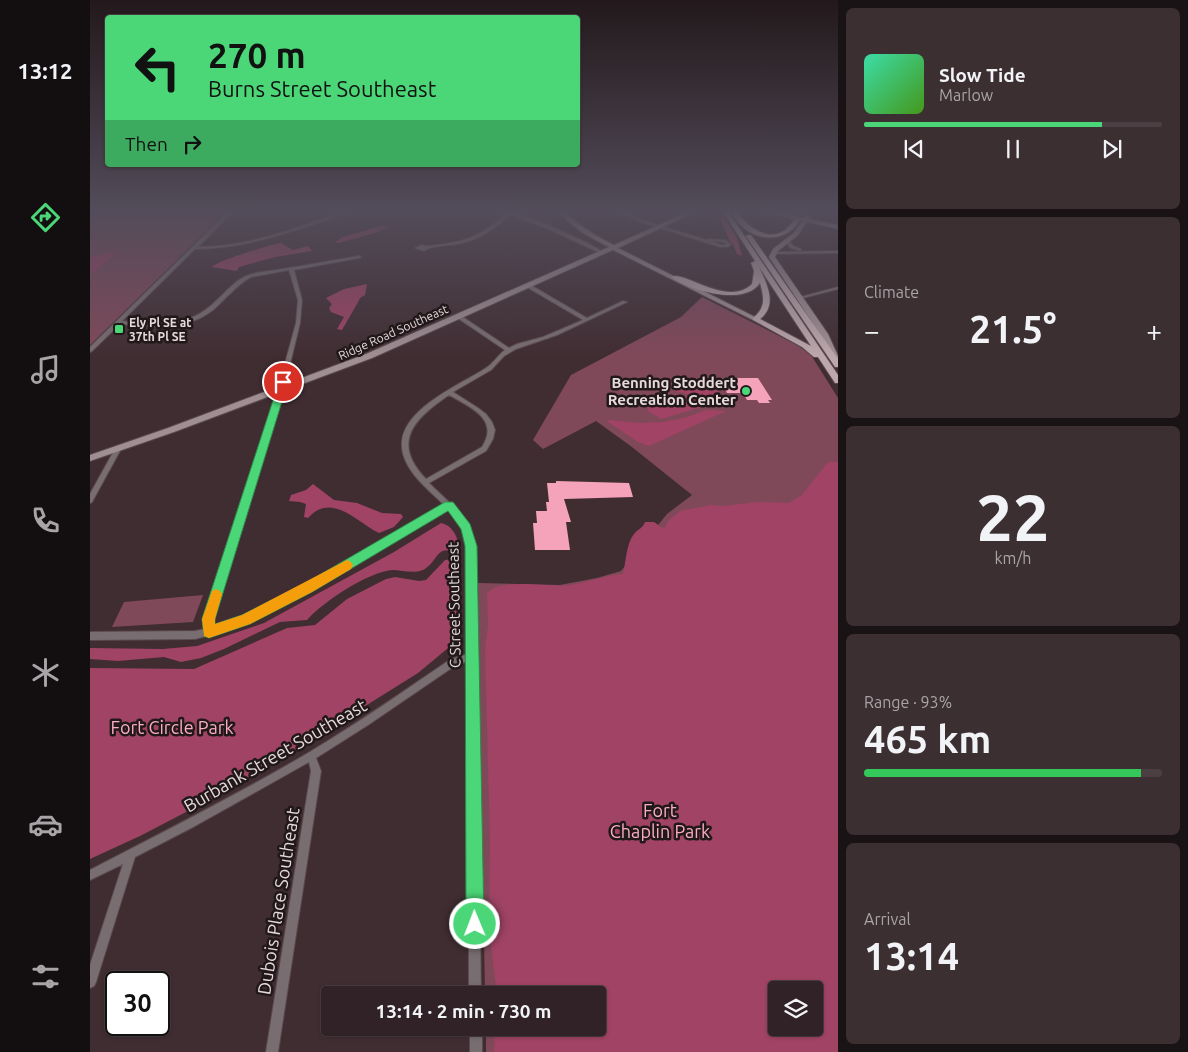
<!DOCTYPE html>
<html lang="en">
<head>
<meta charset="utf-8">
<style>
  body { margin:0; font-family:Ubuntu,sans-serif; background:#3c2f32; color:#f1f3f6; height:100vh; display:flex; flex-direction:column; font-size:19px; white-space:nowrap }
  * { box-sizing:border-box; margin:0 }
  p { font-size:16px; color:#a8a4a7 }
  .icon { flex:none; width:28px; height:28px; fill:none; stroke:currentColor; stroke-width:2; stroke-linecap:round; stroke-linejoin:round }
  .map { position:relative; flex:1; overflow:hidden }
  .side { display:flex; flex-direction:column; gap:8px; padding:8px; background:#1a1315; width:350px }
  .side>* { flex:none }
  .top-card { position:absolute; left:15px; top:15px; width:475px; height:152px; border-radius:5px; box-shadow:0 1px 4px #0004,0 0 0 1px #4b3f43; background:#4bd677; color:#111; overflow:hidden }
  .buttons { position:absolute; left:678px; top:981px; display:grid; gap:10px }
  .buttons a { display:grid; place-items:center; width:55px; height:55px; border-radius:5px; background:#302226; box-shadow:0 1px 4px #0004,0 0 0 1px #4b3f43; font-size:25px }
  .speed { position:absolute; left:15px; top:971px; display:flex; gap:10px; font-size:25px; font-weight:700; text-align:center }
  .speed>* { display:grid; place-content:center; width:65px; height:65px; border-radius:50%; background:#302226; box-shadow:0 1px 4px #0004,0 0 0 1px #4b3f43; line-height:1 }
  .speed .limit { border:2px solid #111; border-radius:8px; background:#fff; color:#111 }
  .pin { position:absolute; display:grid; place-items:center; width:42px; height:42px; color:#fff; margin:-21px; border:2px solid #fff; border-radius:50%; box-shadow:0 1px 5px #0007 }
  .me { position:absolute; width:55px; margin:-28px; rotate:359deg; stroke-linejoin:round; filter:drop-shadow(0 0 4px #0008) }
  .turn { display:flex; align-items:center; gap:18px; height:105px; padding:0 20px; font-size:22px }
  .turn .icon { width:65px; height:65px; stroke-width:2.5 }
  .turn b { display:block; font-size:35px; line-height:42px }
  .then { display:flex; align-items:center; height:48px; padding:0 20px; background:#0003; gap:10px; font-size:19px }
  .big { font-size:38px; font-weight:700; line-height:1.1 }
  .side .widget { flex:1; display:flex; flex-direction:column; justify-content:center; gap:8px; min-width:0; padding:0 18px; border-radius:8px; background:#3c2f32 }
  .side .dial { align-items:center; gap:0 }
  .dial b { font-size:65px; line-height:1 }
  .song { display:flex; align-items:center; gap:15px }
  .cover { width:60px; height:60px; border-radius:8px; background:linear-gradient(135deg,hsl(160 70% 55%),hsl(100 70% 35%)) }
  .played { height:5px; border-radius:2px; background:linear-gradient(90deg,#4bd677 80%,#4b3f43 80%) }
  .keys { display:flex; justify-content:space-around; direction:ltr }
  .heat { display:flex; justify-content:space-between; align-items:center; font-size:28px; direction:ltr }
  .charge { height:8px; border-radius:4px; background:linear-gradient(90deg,#34c759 93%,#4b3f43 0) }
  .trip { position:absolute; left:231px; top:986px; width:285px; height:50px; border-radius:5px; background:#302226; box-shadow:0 1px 4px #0004,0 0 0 1px #4b3f43; font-weight:700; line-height:50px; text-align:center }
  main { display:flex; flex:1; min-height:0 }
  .dock { display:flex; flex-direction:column; width:90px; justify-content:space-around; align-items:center; background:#130e0f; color:#a8a4a7 }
  .dock .icon { width:35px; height:35px }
  .dock .selected { color:#4bd677 }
  .dock b { font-size:22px; color:#f1f3f6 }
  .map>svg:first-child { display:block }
  .green { fill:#80495a; fill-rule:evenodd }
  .forest { fill:#a04364; fill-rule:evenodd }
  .building { fill:#f5a2bb }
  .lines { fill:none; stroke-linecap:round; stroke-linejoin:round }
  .street-casing { stroke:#5b494d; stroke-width:2 }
  .secondary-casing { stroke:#5b494d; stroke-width:2 }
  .primary-casing { stroke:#5b494d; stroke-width:2 }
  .street { fill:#786e71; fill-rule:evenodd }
  .secondary { fill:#9f8f93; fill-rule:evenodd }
  .primary { fill:#bda8ad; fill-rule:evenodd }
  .route { fill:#4bd677; stroke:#318b4d }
  .slow { fill:#f59e0b }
  .poi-dot { fill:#4bd677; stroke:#21181a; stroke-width:2 }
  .labels { text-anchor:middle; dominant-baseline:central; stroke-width:5; stroke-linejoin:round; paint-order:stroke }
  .far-poi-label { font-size:12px; font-weight:bold; fill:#e6d9dc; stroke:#21181a; text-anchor:start }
  .far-street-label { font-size:12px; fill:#e6d9dc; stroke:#21181a }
  .poi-label { font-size:15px; font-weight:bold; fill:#e6d9dc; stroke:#21181a; text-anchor:end }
  .street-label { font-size:15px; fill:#e6d9dc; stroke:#21181a }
  .near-park-label { font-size:18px; fill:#fbadc4; stroke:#21181a }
  .near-street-label { font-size:18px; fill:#e6d9dc; stroke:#21181a }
</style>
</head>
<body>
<main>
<nav class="dock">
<b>13:12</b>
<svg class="icon selected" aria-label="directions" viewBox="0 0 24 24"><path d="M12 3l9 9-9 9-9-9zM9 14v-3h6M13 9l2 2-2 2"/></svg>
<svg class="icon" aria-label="music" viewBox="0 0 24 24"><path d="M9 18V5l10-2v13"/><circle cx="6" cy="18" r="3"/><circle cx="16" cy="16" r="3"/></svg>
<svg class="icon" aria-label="phone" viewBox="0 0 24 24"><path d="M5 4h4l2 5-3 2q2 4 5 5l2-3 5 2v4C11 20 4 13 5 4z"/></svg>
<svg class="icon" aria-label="climate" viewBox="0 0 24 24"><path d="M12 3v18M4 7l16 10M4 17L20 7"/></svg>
<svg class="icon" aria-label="car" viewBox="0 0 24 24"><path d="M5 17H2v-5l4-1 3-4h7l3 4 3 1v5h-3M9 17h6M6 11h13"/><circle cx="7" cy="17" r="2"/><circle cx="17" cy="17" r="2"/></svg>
<svg class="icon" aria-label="filters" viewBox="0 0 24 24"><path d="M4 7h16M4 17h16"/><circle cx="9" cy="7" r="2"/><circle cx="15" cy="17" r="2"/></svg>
</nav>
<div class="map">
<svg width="748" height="1052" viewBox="0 0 748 1052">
  <rect width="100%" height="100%" fill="#402d32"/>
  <!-- green -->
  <g class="green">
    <polygon points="0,210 138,210 0,345"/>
    <path d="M612,297L707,345L721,355L748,398V1052H396V1028H508V995H395L388,583L470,585L507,578L531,571L577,514L602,495L542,447L506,421L453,449L443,440L481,375L591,317ZM686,990H724V1028H686Z"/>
    <polygon points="113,595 103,622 22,627 34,602"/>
  </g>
  <!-- forest -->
  <g class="forest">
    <polygon points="627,210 630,210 647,238 652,256 647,254 643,244 639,240"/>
    <polygon points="291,226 298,227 288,232 249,243 245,242 253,237"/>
    <path d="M191,243L203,250L218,246L222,251L185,257L149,267L147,271L122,267C126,261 182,244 191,243Z"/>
    <polygon points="25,251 23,256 0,275 0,257"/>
    <path d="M277,284L275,295L270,298C268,303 256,323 252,330L247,329L254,317L241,312L239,308L242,304L236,298L254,289Z"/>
    <polygon points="610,377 621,378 635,407 618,406 605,396 585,391"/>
    <polygon points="587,394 603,398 615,406 571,419 558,411 557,403 565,397"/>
    <polygon points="616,410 636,411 559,446 548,442 518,422 518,420 550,423 573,422 594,418"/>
    <path d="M738,462H748V1052H404L405,1028H508V995H407L399,930L400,839L395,649L398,626L397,593C412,577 458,588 480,585C499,582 515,575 533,574C536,562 536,544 544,534C548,529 553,528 555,522H564L574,529L579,520L590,511L621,505L633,506L669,502L699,503L712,495ZM686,990H724V1028H686Z"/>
    <path d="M223,484L244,500L267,503L292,513L311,514L313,517L304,527L289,533C267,523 242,491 218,518L214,517L216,504L210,502L199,501L201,495L216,490Z"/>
    <path d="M351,523C365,526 369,541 370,554C345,542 349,562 333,570C323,574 312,570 302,570C278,572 233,602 217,620L190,622L134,649L111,658L91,662L74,657L28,661L0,659V648L73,649L107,646L174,623L304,552Z"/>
    <polygon points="363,559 368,560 370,564 369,633 363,644 328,673 205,750 123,798 50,836 0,859 0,668 104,669 197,628 225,625 257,599 296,579 305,577 329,581 336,580 355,560"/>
  </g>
  <!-- building -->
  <g class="building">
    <polygon points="630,378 668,378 682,400 678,400 680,403 669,403 667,400 657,400 653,393 637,393"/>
    <polygon points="466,481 539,483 543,497 474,499 481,522 476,522 480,550 445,550 443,523 447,523 446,511 457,511 456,502 459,502 457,483 466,483"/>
  </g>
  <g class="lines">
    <defs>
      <g id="street">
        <path d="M140,210H145L108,247C159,247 209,227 257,210H264C250,216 234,221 219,226C182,238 145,249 105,249L32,321C68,325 99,328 126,301C136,292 146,279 159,275C170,271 182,271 193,269C218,265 244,260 269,256L271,257L269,258L204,270L212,300L210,323L194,389L122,619L123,627L139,623L215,586L354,505C339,490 319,475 313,454C302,412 369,386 396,368C403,364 408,355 415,350L366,317V315H370L419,348L427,344L453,337L493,320L435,286V284H439L497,318L533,301L537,302L467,335L426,349L414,356L401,370L363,392L388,408L396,414L402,422L405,430L403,439L396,451L339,483C354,498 371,511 380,531C382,536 383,541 385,546L391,995H379L378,661L366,665L278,725L226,758L231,771L188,1052H176L221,771L219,762L105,826L45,857L6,982L4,986L0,988V965L33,864L0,880V870C73,832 147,795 218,753C267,724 314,691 361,659L378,654L377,546C373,530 368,521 358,509L221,590L140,630L105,639L0,640V632L105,631L115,629L114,619L188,389L206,323L208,300L199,270L161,277C146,285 136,299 123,310C96,331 62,328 30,324L2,351L0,352V347ZM359,395C380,407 410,419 392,447L336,479C300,442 325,418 359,395Z"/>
        <path d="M399,210C429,210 463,227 489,239C497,243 506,247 513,252L510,253L456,228L420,215C405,228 391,239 372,243C361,246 341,245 334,251L325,248L332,245L336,246C372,243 389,238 416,214Z"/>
        <path d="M523,210H529L553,220L616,240L618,239L635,240L641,244L638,247H630L551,222ZM621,241L634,242L637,244L631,245Z"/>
        <polygon points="707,210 712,210 719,217 716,218"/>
        <polygon points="696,239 698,239 703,246 711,249 711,251 700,248 695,240"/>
        <polygon points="748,251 748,253 683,254 681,253 683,252"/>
        <polygon points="748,287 748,289 709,299 707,298"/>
        <polygon points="26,447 28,447 31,449 2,502 0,503 0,494"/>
        <rect x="380" y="1028" width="12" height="24"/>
      </g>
      <g id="secondary">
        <path d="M467,210H473C488,225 505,236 524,245L602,210H610L528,248L669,319L663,320L523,250L282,358L84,432L0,461V455L78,428L276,354L519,247C499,237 481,227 467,210Z"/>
        <polygon points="666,210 678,210 714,218 717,215 720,217 719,219 748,225 748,229 717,222 708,235 688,251 685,257 738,334 748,356 748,366 744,364 730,334 679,257 683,249 704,233 712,221"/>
      </g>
      <g id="primary">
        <path d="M632,210H637L748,375V383H745L728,357H724L712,347L663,320V318C676,307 674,298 670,283C654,307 599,290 581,277C593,269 637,308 662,284L664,271L661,263L665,261ZM669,267L721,346L670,319C688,305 677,284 669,267Z"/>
        <path d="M640,210H645C661,232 688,248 705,218L710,219C700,240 673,243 655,229C649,224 644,217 640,210Z"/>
        <polygon points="657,235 661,235 748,359 748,367 745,367 656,236"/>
      </g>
    </defs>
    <!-- street casing -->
    <use href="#street" class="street-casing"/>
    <!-- secondary casing -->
    <use href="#secondary" class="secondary-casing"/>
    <!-- primary casing -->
    <use href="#primary" class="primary-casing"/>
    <!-- street -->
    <use href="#street" class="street"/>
    <!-- secondary -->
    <use href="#secondary" class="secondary"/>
    <!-- primary -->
    <use href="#primary" class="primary"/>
  </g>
  <!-- sky -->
  <linearGradient id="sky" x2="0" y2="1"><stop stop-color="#23191c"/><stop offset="0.59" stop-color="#534c5a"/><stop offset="1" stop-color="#534c5a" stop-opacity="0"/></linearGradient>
  <rect width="748" height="358" fill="url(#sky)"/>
  <!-- route -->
  <polygon class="route" points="193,379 198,382 125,619 125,624 152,615 214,584 355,502 363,502 380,524 387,546 394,924 391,930 385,933 379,930 376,924 375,546 371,529 358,511 222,592 160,624 119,638 114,636 112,619 189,382"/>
  <!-- slow -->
  <polygon class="slow" points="257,560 261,562 263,565 261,569 222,592 160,624 119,638 114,636 112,619 122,591 126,589 130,591 132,594 125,619 125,624 152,615"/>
  <!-- markers -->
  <g class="poi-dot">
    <rect x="24" y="324" width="10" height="10" rx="2.5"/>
    <circle cx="656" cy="391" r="5"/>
  </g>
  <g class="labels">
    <!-- far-poi labels -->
    <g class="far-poi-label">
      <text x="39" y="322">Ely Pl SE at<tspan x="39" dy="14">37th Pl SE</tspan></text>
    </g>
    <!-- far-street labels -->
    <g class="far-street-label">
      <text transform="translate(303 332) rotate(-24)">Ridge Road Southeast</text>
    </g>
    <!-- poi labels -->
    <g class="poi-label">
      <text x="646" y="382">Benning Stoddert<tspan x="646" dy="17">Recreation Center</tspan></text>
    </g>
    <!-- street labels -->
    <g class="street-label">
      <text transform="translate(364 605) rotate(-91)">C Street Southeast</text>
    </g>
    <!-- near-park labels -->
    <g class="near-park-label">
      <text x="82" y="727">Fort Circle Park</text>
      <text x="570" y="810">Fort<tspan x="570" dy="21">Chaplin Park</tspan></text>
    </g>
    <!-- near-street labels -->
    <g class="near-street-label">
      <text transform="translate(185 755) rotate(-30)">Burbank Street Southeast</text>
      <text transform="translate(188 901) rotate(-81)">Dubois Place Southeast</text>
    </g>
  </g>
</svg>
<div class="buttons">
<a><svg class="icon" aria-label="layers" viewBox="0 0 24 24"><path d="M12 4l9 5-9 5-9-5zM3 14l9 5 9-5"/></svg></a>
</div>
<div class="speed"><div class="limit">30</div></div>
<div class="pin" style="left:193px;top:382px;background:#d93025"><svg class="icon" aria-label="arrive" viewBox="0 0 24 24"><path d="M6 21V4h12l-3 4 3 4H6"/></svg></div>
<svg class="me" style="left:385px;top:924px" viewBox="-20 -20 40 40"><circle r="17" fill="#4bd677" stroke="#fff" stroke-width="3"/><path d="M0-11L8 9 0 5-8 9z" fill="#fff"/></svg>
<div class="trip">13:14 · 2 min · 730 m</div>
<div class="top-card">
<div class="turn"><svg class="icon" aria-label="left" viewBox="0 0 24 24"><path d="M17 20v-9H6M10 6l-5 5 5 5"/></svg><div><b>270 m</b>Burns Street Southeast</div></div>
<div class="then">Then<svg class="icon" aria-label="right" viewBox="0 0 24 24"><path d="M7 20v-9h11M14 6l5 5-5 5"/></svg></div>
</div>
</div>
<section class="side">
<div class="widget">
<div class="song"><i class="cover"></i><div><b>Slow Tide</b><p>Marlow</p></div></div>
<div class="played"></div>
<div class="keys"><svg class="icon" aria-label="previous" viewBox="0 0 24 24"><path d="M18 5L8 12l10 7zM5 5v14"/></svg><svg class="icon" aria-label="pause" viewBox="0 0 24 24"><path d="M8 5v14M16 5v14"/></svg><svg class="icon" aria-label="next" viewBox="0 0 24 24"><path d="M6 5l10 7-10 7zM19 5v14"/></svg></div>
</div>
<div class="widget"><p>Climate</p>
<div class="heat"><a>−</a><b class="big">21.5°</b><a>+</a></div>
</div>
<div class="widget dial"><b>22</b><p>km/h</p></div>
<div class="widget"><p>Range · 93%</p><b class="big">465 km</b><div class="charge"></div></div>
<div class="widget"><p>Arrival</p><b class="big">13:14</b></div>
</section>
</main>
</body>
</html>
